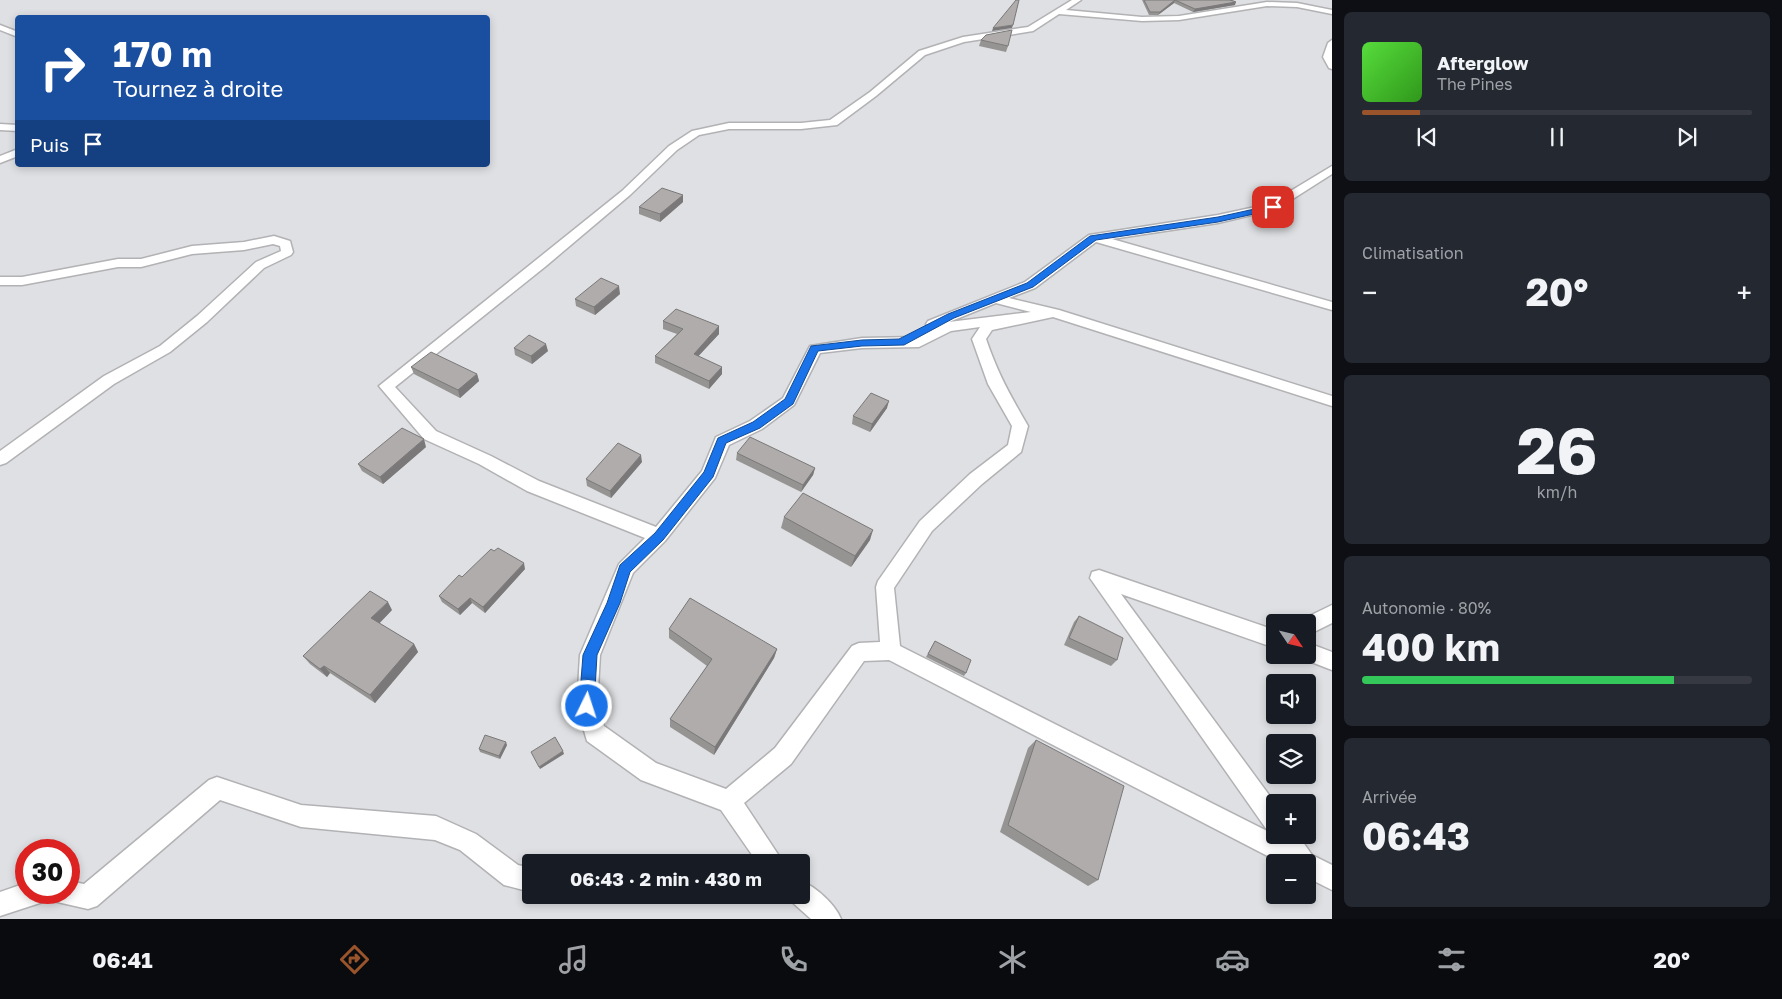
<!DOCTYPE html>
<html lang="fr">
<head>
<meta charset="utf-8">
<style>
  body { margin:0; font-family:"Golos Text",sans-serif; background:#242831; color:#f1f3f6; height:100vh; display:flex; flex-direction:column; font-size:19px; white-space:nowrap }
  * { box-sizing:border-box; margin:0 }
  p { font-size:16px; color:#9ea1a6 }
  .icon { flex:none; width:28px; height:28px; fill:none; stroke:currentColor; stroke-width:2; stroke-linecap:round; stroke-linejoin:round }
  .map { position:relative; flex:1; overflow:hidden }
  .side { display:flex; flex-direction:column; gap:12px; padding:12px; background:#0d0f14; width:450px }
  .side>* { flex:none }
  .guide { position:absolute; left:15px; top:15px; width:475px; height:152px; border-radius:5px; box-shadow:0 2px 8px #0003; background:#1a4fa0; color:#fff; overflow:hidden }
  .needle { width:32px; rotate:125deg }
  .fabs { position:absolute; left:1266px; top:614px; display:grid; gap:10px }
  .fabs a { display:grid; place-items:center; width:50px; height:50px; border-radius:5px; background:#171b24; box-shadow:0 2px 8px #0003; font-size:25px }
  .speed { position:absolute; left:15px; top:839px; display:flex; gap:10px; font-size:25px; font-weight:700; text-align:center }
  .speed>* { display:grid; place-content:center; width:65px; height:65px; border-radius:50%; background:#171b24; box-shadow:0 2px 8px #0003; line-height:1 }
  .speed .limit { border:8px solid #d22; background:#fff; color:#111 }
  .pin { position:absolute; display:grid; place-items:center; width:42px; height:42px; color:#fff; margin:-21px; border-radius:10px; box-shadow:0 2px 8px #0006 }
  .me { position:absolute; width:55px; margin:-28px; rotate:4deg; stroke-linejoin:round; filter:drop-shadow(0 0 4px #0008) }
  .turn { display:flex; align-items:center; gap:18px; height:105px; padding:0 15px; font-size:22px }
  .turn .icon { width:65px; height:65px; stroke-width:2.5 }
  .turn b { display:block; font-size:35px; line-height:42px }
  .then { display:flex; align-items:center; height:48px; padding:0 15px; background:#0003; gap:10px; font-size:19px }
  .big { font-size:38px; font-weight:700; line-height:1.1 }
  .side .widget { flex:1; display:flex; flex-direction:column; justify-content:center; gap:8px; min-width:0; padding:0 18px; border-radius:8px; background:#242831 }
  .side .dial { align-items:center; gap:0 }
  .dial b { font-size:65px; line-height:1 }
  .song { display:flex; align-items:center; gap:15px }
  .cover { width:60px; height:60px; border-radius:8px; background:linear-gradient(135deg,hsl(110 70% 55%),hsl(110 70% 35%)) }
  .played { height:5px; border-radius:2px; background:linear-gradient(90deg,#9a542c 15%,#363941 15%) }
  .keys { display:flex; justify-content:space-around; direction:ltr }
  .heat { display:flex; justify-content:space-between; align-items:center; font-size:28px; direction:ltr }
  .charge { height:8px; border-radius:4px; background:linear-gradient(90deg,#34c759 80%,#363941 0) }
  .trip { position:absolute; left:522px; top:854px; width:288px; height:50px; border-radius:5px; background:#171b24; box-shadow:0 2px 8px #0003; font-weight:700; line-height:50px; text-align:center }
  .dock { display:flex; height:80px; justify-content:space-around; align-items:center; background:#090b0e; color:#9ea1a6 }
  .dock .icon { width:35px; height:35px }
  .dock .on { color:#9a542c }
  .dock b { font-size:22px; color:#f1f3f6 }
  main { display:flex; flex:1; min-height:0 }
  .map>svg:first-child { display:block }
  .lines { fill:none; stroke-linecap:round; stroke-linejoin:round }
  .minor-casing { stroke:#b2b2b5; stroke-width:3 }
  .minor { fill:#fff; fill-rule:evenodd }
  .wall { fill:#969493 }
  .shaded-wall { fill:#7a7878 }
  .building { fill:#afacab; stroke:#7a7878 }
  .route { fill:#1a73e8; stroke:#114b97 }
</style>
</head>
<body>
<main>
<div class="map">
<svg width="1332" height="919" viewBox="0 0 1332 919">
  <rect width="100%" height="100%" fill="#dfe0e3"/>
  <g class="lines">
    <defs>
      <g id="minor">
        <path d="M1072,0H1081L1066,10L1142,17L1179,16L1267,2L1297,3L1332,10V14L1297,7L1267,6L1179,20L1142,21L1059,14L1033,31L964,42L925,55L876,96L837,125L801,129H729L699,135L677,150L630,195L546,266L395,387L436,431L491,456L539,481L656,527L702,471L716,437L750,421L783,398L810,346L862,338L917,337L936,328L928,327L926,324L928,321L1025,282L1089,235L1218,215L1269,204L1332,166V174L1277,209L1218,223L1112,239L1332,302V310L1096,242L1035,288L1009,298L1059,310L1332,396V406L1053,317L992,330L986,339C998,374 1010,395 1028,426L1021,452L982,484L932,531L894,588L900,646L1273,834L1267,830L1090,578L1092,572L1099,570L1275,630V648L1121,594L1275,803V835H1298L1312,855L1332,865V890L1308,878V862H1279L889,660L864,661L791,764L744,803L783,862H757L721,810L641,780L587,741L577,706L580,655L619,564L645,538L527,491L479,464L424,439L379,386L622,191L669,146L692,131L729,123H801L830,120L870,92L919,51L963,37L1028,27ZM996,303L1031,312L949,322ZM980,327L972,339L988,384L1012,426L1008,445L970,474L920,521L878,581L876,587L880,642L859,643L852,646L775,748L726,789L656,763L604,726L597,706L600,655L633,573L665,541L715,478L729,445L762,429L794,405L820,353L862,348L919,347L951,331Z"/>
        <polygon points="0,25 18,32 18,37 0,30"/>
        <polygon points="1332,40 1332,69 1329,68 1323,57 1328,43"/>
        <polygon points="0,124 18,125 18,131 0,130"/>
        <polygon points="18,149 18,156 0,163 0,156"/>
        <polygon points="274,236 290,241 293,252 291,255 264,268 207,322 170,352 114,384 6,463 0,465 0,451 104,376 160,346 197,316 256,262 281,251 280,246 273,244 244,250 192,254 141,267 118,267 22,285 0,285 0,277 22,277 118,259 141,259 192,246 244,242"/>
        <polygon points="1332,605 1332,623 1308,635 1308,622 1300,622 1301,620"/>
        <polygon points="1308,643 1332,652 1332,670 1301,658 1299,655 1308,655"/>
        <polygon points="217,777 301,805 436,816 476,834 518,865 531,868 531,892 504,885 460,850 435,840 301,827 220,800 97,906 88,909 53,901 50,892 69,892 69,881 84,884 209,780"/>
        <path d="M801,881C816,887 835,904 841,919H811L792,902L790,895H801Z"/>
        <polygon points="26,883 26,892 49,892 46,901 0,916 0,892"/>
      </g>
    </defs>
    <!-- minor casing -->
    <use href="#minor" class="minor-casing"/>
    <!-- minor -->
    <use href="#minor" class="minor"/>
  </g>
  <!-- wall -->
  <g class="wall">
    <polygon points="1142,0 1235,0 1232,1 1235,5 1193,12 1174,3 1158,15 1149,15"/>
    <polygon points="981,40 1008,46 1006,52 979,46"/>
    <polygon points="683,195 683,202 660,222 639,214 639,207"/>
    <polygon points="620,294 595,315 576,306 575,299"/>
    <polygon points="663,321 719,334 698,356 722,374 709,389 655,363 655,356 677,334 663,329"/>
    <polygon points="514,348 548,351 532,364 515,355"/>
    <polygon points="411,367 477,374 479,381 460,398 414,374"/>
    <polygon points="887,408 870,432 852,424 853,416"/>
    <polygon points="426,447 383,484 362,471 358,464"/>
    <polygon points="737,453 815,468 813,475 801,492 736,460"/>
    <polygon points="642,462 611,498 587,486 586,479"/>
    <polygon points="784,517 870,540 851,567 781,528"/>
    <polygon points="525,569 485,613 472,603 460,615 442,602 439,596 462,577"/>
    <polygon points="392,610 379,623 414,644 418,652 375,703 330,673 327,677 310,664 303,656"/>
    <polygon points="1079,616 1117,660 1111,666 1064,645 1074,622"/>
    <polygon points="669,629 777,649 774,658 714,755 670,727 670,719 707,666 669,638"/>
    <polygon points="935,641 966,673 964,676 926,657"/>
    <polygon points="1036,740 1098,880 1088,886 1000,832 1028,748"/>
    <polygon points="507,745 500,759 480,752 479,749"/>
  </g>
  <!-- shaded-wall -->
  <g class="shaded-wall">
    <polygon points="1175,0 1174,3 1158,15 1160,12"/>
    <polygon points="1236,2 1235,5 1193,12 1195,9"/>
    <polygon points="1013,25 1012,28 992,31 993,28"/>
    <polygon points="683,195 683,202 660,222 660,214"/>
    <polygon points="619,286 620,294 595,315 594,307"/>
    <polygon points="719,326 719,334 693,362 694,354"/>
    <polygon points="546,344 548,351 532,364 531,356"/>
    <polygon points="722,367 722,374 709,389 709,381"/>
    <polygon points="477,374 479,381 460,398 458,390"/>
    <polygon points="889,401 887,408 870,432 872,424"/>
    <polygon points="424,439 426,447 383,484 380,477"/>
    <polygon points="641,455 642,462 611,498 610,491"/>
    <polygon points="815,468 813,475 801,492 803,485"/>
    <polygon points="873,530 870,540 851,567 855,556"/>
    <polygon points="524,563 525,569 485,613 483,607"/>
    <polygon points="470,598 472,603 460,615 458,609"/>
    <polygon points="388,602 392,610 376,627 371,618"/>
    <polygon points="414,644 418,652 375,703 370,695"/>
    <polygon points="777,649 774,658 714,755 715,747"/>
    <polygon points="324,666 330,673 327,677 320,669"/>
    <polygon points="506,742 507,745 500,759 499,756"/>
    <polygon points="563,751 564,754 540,769 539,767"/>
  </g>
  <!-- building -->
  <g class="building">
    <polygon points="1016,0 1019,0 1013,25 993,28"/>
    <polygon points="1144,0 1230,0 1236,2 1195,9 1175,0 1160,12 1150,12"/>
    <polygon points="1012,30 1008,46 981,40 986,35"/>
    <polygon points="662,188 683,195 660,214 639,207"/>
    <polygon points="601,278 619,286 594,307 575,299"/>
    <polygon points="676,309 719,326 694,354 722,367 709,381 655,356 683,329 663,321"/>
    <polygon points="529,335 546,344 531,356 514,348"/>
    <polygon points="431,352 477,374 458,390 411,367"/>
    <polygon points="871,393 889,401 872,424 853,416"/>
    <polygon points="402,428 424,439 380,477 358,464"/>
    <polygon points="750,437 815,468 803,485 737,453"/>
    <polygon points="618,443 641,455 610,491 586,479"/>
    <polygon points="803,493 873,530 855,556 784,517"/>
    <polygon points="498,548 524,563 483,607 470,598 458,609 439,596 459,575 462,577 491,549 494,551"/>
    <polygon points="370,591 388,602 371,618 414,644 370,695 324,666 320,669 303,656"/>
    <polygon points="690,598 777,649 715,747 670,719 712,659 669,629"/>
    <polygon points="1079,616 1123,638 1117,660 1069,638"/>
    <polygon points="935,641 971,660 966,673 928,654"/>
    <polygon points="485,735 506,742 499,756 479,749"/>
    <polygon points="555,737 563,751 539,767 531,752"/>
    <polygon points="1036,740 1124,786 1098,880 1008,825"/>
  </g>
  <!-- route -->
  <polygon class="route" points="1273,205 1276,206 1276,209 1218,222 1096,240 1033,287 954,318 904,345 862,346 818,351 793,404 760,428 726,443 713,477 663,540 630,572 620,603 597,655 594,706 592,711 587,713 581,711 579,706 583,655 607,603 620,565 655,533 704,472 718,438 753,422 785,399 811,346 862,340 899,339 948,314 1027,283 1090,236 1218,217"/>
</svg>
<div class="fabs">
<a><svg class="needle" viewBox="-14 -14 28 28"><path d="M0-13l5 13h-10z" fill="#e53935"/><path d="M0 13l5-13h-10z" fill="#9ea1a6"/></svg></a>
<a><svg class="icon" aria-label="sound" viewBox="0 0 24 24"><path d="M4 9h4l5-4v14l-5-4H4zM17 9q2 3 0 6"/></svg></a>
<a><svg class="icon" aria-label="layers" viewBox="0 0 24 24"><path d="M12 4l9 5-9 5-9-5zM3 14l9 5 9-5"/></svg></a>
<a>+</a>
<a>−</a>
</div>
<div class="speed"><div class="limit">30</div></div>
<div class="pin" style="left:1273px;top:207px;background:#d93025"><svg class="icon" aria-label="arrive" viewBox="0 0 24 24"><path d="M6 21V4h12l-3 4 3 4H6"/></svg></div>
<svg class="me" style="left:587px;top:706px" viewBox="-20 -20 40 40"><circle r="17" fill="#1a73e8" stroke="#fff" stroke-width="3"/><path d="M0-11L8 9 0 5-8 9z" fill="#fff"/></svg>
<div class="trip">06:43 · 2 min · 430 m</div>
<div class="guide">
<div class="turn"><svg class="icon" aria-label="right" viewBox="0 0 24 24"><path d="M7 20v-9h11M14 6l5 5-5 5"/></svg><div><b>170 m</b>Tournez à droite</div></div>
<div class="then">Puis<svg class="icon" aria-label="arrive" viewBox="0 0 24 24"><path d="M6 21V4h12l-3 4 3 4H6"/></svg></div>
</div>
</div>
<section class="side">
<div class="widget">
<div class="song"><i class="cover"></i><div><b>Afterglow</b><p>The Pines</p></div></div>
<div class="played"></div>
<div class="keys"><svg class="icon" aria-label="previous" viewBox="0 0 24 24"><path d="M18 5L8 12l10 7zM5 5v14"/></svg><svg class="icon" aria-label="pause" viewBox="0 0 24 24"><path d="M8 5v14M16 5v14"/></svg><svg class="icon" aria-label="next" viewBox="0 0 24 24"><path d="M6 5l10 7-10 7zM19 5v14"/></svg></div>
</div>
<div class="widget"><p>Climatisation</p>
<div class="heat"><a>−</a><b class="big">20°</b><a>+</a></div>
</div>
<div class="widget dial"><b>26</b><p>km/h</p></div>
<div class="widget"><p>Autonomie · 80%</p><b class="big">400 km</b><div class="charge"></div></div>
<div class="widget"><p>Arrivée</p><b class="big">06:43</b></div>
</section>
</main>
<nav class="dock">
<b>06:41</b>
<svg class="icon on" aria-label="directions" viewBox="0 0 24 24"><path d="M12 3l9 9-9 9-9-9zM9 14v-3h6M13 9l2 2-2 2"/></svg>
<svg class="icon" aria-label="music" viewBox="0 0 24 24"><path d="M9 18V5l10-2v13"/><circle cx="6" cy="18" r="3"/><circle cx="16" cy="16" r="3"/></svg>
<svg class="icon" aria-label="phone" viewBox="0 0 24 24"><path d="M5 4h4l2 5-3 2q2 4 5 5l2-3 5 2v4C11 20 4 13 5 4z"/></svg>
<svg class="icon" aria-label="climate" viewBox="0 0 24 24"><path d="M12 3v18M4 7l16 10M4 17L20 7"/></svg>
<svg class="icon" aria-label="car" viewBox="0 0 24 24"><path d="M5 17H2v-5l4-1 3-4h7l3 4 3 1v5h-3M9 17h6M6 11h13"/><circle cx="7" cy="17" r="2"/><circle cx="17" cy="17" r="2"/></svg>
<svg class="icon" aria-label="filters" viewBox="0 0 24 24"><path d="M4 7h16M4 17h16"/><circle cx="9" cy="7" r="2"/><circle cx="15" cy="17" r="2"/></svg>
<b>20°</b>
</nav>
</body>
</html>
